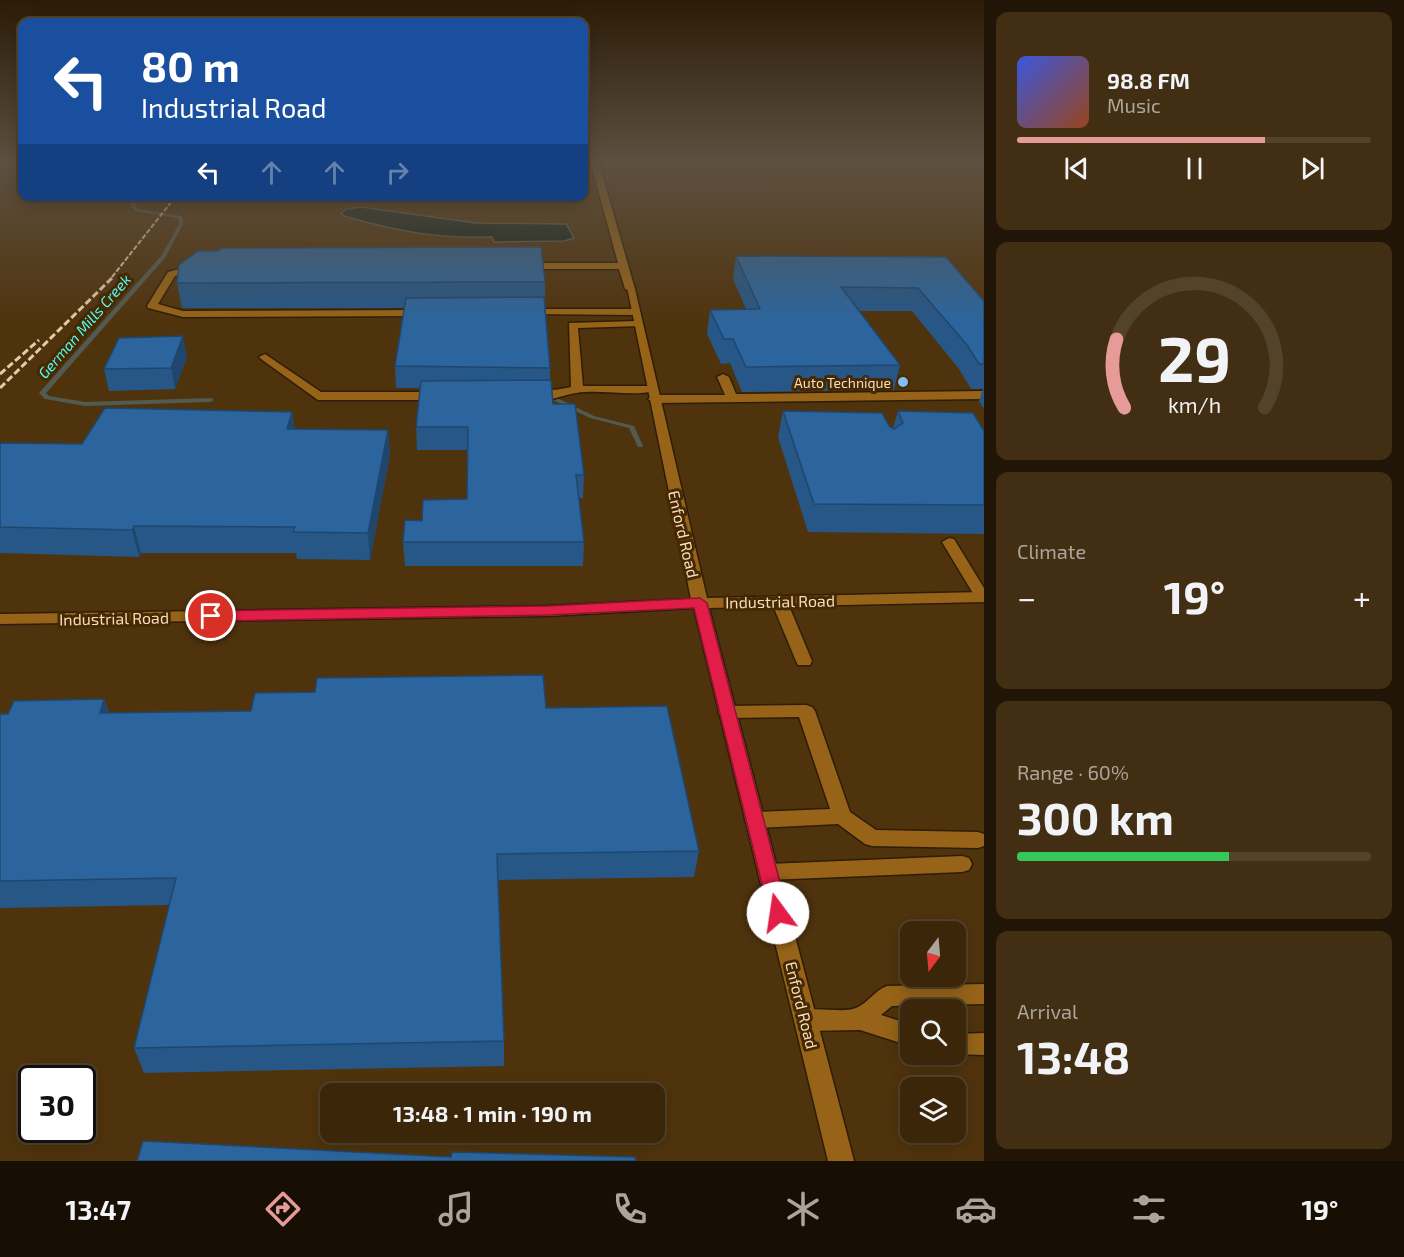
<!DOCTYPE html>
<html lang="en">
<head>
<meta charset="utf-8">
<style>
  body { margin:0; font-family:"Exo 2",sans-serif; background:#422e13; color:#f1f3f6; height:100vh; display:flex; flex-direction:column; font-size:22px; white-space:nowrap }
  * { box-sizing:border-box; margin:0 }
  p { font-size:20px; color:#aca59c }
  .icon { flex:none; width:33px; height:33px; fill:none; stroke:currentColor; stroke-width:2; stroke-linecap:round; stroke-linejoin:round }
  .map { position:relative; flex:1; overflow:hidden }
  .panel { display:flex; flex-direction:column; gap:12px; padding:12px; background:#201506; width:420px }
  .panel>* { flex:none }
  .guide { position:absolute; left:18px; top:18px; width:570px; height:183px; border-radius:12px; box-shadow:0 3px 15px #0003,0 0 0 2px #54432b; background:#1a4fa0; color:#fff; overflow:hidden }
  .needle { width:39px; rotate:196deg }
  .fabs { position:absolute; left:900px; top:921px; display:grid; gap:12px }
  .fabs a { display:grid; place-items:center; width:66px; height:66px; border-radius:12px; background:#3b260a; box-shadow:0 3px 15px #0003,0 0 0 2px #54432b; font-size:30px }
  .speed { position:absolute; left:18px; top:1065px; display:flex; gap:12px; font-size:30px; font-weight:700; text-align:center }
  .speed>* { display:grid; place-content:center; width:78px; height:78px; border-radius:50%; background:#3b260a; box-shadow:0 3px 15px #0003,0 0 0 2px #54432b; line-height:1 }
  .speed .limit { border:3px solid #111; border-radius:9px; background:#fff; color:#111 }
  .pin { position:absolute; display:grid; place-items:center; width:51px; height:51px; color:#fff; margin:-26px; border:3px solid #fff; border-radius:50%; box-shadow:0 2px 6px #0007 }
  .me { position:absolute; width:66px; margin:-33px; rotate:346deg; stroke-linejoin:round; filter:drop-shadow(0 0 4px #0008) }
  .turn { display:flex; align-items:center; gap:21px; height:126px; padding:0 24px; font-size:27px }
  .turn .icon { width:78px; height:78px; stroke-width:2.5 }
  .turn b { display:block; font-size:42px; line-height:51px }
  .lanes { display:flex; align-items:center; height:57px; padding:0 24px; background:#0003; justify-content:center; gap:30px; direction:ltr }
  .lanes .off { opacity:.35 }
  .big { font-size:45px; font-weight:700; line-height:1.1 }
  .panel .card { flex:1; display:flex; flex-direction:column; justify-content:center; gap:9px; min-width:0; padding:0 21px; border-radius:12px; background:#422e13 }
  .panel .dial { align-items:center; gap:0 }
  .dial svg { height:156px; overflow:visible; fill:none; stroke:#54432b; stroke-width:7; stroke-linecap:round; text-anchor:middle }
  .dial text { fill:#f1f3f6; stroke:none }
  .song { display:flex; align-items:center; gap:18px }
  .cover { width:72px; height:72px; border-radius:9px; background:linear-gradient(135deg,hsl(230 70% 55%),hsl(20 70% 35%)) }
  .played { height:6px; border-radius:3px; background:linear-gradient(90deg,#e69b98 70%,#54432b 70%) }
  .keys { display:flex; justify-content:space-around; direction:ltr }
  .heat { display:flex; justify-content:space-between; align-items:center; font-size:33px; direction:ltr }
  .charge { height:9px; border-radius:4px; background:linear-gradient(90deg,#34c759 60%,#54432b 0) }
  .trip { position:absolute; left:320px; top:1083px; width:345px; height:60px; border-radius:12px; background:#3b260a; box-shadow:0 3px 15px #0003,0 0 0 2px #54432b; font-weight:700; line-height:60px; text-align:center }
  .menu { display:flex; height:96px; justify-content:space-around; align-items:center; background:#180f04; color:#aca59c }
  .menu .icon { width:42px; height:42px }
  .menu .on { color:#e69b98 }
  .menu b { font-size:27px; color:#f1f3f6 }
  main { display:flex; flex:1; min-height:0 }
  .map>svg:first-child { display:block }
  .water { fill:#0c2221; stroke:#535a50; stroke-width:1.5 }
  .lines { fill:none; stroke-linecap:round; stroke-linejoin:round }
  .stream { fill:#535a50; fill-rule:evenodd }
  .service-casing { stroke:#2e1d07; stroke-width:3 }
  .minor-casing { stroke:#2e1d07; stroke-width:3 }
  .service { fill:#966318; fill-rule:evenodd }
  .minor { fill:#966318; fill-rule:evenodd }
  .rail-far1 { stroke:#e7caa8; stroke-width:2; stroke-dasharray:5 2; stroke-linecap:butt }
  .rail { stroke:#e7caa8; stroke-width:3; stroke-dasharray:7 3; stroke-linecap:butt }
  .wall { fill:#265787 }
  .shaded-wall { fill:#1f476e }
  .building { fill:#2c659d; stroke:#1f476e; stroke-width:1.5 }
  .route { fill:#e11d48; stroke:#92132f; stroke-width:1.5 }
  .poi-dot { fill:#82bcfa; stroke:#442902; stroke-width:2 }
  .labels { text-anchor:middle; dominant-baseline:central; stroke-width:6; stroke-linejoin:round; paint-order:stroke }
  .far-poi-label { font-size:14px; fill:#faddbc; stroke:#442902; text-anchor:end }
  .far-water-label { font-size:15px; font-style:italic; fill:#55fcf5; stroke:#442902 }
  .street-label { font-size:16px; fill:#faddbc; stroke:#442902 }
</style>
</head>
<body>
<main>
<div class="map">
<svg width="984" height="1161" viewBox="0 0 984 1161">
  <rect width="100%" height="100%" fill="#4f330d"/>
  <!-- water -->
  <path class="water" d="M361,207L476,223L566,224L574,238L564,241L494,242L492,237C438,239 396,231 344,216L341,213L347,209Z"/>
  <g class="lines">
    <!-- stream -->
    <g class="stream">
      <polygon points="140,196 145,196 135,205 138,209 182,216 183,224 165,258 46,393 49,396 85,402 211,398 214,400 211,402 85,406 45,399 39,393 40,392 161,256 179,224 178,218 135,211 130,205"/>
      <polygon points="553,396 594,416 634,426 643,446 642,447 638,447 629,428 590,418 551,399 550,398"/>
    </g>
    <defs>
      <g id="service">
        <polygon points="590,160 598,160 635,289 633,291 625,289 619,269 525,269 520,266 525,263 618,263"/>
        <polygon points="198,264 201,265 201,269 175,276 158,304 183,311 422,310 427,313 422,316 183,317 148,308 147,306 168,272"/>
        <polygon points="527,309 635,309 640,312 635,315 523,314 522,312"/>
        <path d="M638,321L642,322V326L578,328L583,386H652L658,389L656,391C630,397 602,389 576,393C561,395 539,407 526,396C533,391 560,390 571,387L569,323Z"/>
        <polygon points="265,354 321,392 439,392 445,396 439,400 318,400 261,359 259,357"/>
        <polygon points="723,374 729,377 736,394 984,391 984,399 654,403 648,399 654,395 725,395 717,377"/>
        <polygon points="949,538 954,539 984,588 984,601 977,600 942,542"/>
        <polygon points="779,596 787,601 812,661 810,665 798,665 796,661 771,601"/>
        <polygon points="806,705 812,707 815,711 850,812 876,830 978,832 984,834 984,846 978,848 872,846 865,844 838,824 755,828 748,825 745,820 748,815 755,812 830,809 799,717 727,718 721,716 718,712 721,708 727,706"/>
        <polygon points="962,856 969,858 972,864 969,870 962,872 768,880 761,878 758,872 761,866 768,864"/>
        <path d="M984,984V1004L892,1006L881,1015L910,1024V1046L860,1030L806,1031L798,1028L795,1020L798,1012C816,1005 841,1014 856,1008C867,1004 875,990 887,986Z"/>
        <polygon points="984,1033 984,1055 952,1054 956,1054 956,1034"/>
      </g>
      <polygon id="minor" points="627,287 635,289 707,598 984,592 984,602 709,608 854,1161 828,1161 694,608 548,616 0,624 0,614 548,606 691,599"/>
    </defs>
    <!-- service casing -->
    <use href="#service" class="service-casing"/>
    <!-- minor casing -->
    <use href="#minor" class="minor-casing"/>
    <!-- service -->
    <use href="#service" class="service"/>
    <!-- minor -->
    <use href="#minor" class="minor"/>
    <!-- rail-far1 -->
    <polyline class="rail-far1" points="112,277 176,196"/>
    <!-- rail -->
    <g class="rail">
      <polyline points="0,374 39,340"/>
      <polyline points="0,388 114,276"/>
    </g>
  </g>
  <!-- wall -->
  <g class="wall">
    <polygon points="736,256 946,257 984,301 984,409 979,401 983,389 971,389 959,369 912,311 859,311 900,365 894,390 742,392 730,363 721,364 707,334 710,310 746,309 733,279"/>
    <polygon points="545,282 545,299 550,368 550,380 553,404 584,475 583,498 579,498 584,542 583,566 405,566 403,542 422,521 467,499 468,450 417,450 416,427 421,388 396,388 395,366 404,308 182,308 177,283"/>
    <polygon points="187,357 175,389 109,391 104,369"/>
    <polygon points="783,411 889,426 893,428 898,411 984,431 984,534 808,532 778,437"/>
    <polygon points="292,412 295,429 388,430 390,454 370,560 297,559 296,553 141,553 139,557 0,553 0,443 82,444"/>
    <polygon points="104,699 109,713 546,708 699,851 694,877 498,880 504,1041 504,1066 144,1073 134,1048 169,905 0,908 0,714 8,714"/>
  </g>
  <!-- shaded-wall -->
  <g class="shaded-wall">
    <polygon points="183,336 187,357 175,389 171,368"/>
    <polygon points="292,412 296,436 287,429"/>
    <polygon points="388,430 390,454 370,560 368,533"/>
    <polygon points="134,526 141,553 139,557 132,530"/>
    <polygon points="104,699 112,725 100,713"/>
  </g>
  <!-- building -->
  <g class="building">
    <polygon points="541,247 545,282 177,283 179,265 198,251 217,251 222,248"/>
    <polygon points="736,256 946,257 984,301 984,364 979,364 967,345 918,288 841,287 900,365 746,367 733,339 724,339 710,310 760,309"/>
    <polygon points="544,297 550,368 395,366 406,298"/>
    <polygon points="183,336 171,368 104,369 119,338"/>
    <polygon points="551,380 553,404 575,404 584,475 576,475 584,542 403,542 405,520 422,521 423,500 467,499 468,427 416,427 421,381"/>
    <polygon points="105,408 292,412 287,429 388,430 368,533 293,532 295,527 134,526 132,530 0,527 0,443 82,444"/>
    <polygon points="783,411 882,413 889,426 894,429 903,423 898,411 973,413 984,431 984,505 814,504"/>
    <polygon points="543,675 546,708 667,706 699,851 497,854 504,1041 134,1048 176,878 0,881 0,714 8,714 14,701 104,699 100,713 251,711 255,693 315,692 317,678"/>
    <polygon points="143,1141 451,1157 452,1152 635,1157 636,1161 137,1161"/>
  </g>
  <!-- sky -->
  <linearGradient id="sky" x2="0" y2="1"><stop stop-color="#2b1c07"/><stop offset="0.5" stop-color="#5d5040"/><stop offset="1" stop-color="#5d5040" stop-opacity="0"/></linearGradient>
  <rect width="984" height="323" fill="url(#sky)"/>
  <!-- route -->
  <polygon class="route" points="700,598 707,603 788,913 785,919 778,921 771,919 769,913 694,608 548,615 211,621 204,616 211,611 548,606"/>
  <!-- markers -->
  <circle class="poi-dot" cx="903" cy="382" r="6"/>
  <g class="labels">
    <!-- far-poi labels -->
    <g class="far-poi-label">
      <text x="891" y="382">Auto Technique</text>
    </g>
    <!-- far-water labels -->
    <g class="far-water-label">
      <text transform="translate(84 326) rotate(-49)">German Mills Creek</text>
    </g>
    <!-- street labels -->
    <g class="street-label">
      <text transform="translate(684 534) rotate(77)">Enford Road</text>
      <text transform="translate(780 601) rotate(-1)">Industrial Road</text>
      <text transform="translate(114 618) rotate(-1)">Industrial Road</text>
      <text transform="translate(802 1005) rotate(76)">Enford Road</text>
    </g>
  </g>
</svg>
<div class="fabs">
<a><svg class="needle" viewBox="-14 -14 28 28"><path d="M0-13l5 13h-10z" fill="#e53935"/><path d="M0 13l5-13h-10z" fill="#aca59c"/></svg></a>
<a><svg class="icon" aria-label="search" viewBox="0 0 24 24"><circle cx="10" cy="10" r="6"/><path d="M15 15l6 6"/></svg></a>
<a><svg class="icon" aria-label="layers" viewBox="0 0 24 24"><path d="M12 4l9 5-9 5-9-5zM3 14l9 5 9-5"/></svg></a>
</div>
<div class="speed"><div class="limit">30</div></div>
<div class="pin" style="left:211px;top:616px;background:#d93025"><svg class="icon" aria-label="arrive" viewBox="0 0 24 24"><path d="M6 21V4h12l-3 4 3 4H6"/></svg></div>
<svg class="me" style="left:778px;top:913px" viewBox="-20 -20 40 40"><circle r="19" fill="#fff"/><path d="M0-13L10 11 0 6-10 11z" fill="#e11d48"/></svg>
<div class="trip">13:48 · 1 min · 190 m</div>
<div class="guide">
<div class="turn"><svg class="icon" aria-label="left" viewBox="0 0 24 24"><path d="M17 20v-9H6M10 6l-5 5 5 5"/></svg><div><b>80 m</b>Industrial Road</div></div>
<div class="lanes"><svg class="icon" aria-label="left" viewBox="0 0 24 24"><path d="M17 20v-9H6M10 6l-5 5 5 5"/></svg><svg class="icon off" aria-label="ahead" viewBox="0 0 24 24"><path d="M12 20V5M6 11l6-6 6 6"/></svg><svg class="icon off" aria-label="ahead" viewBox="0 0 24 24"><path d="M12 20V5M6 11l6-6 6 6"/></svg><svg class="icon off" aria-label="right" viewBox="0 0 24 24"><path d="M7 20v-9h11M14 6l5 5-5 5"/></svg></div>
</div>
</div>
<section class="panel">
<div class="card">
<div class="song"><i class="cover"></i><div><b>98.8 FM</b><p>Music</p></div></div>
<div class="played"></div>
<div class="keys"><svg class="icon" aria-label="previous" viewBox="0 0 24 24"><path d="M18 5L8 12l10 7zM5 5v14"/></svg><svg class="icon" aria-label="pause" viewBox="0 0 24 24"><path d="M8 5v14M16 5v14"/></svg><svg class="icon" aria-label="next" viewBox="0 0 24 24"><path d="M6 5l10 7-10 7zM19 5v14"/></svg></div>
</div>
<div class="card dial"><svg viewBox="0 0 100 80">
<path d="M14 69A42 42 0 1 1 86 69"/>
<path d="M14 69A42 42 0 0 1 10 34" stroke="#e69b98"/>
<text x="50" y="56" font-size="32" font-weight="700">29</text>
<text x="50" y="72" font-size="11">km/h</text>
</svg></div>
<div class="card"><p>Climate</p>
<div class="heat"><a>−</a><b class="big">19°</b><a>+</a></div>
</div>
<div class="card"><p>Range · 60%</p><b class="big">300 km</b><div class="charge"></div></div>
<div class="card"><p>Arrival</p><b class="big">13:48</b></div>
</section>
</main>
<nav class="menu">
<b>13:47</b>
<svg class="icon on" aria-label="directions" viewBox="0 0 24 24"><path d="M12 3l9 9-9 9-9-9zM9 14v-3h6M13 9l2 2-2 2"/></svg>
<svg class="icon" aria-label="music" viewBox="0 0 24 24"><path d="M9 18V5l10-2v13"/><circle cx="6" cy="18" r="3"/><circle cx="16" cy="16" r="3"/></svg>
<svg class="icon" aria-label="phone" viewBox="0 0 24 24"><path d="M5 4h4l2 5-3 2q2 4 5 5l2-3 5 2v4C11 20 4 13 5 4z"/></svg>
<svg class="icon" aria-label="climate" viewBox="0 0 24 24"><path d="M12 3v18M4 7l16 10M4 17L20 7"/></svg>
<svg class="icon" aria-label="car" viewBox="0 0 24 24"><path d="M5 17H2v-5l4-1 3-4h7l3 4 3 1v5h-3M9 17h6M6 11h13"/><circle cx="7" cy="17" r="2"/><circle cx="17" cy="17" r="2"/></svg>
<svg class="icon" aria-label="filters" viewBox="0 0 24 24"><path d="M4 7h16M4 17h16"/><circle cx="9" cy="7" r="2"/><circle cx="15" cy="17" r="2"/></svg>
<b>19°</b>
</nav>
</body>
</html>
